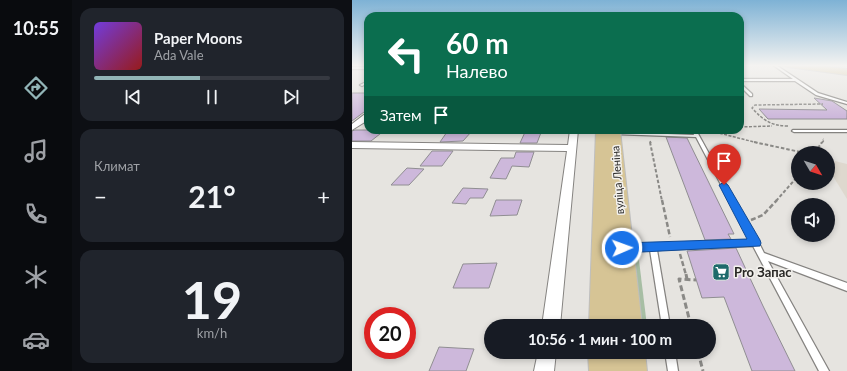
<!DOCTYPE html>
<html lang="ru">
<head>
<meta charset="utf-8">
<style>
  body { margin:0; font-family:Lato,sans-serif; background:#20242c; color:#f1f3f6; height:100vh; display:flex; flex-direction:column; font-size:15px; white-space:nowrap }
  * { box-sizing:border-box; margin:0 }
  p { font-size:13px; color:#9ea1a6 }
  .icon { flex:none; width:22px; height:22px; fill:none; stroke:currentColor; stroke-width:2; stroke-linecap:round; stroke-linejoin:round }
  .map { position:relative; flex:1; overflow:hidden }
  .side { display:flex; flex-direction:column; gap:8px; padding:8px; background:#0d0f14; width:280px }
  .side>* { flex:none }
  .top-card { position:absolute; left:12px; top:12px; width:380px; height:122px; border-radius:12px; box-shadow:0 2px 6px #0003; background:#0b6e4f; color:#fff; overflow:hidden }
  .needle { width:26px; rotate:129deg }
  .buttons { position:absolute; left:439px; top:146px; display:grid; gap:8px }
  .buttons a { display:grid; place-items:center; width:44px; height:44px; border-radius:50%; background:#171b24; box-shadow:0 2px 6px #0003; font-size:20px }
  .speed { position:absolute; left:12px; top:307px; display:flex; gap:8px; font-size:20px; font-weight:700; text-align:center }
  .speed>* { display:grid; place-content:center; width:52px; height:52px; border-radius:50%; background:#171b24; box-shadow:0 2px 6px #0003; line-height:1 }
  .speed .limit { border:6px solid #d22; background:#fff; color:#111 }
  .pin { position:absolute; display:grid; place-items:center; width:34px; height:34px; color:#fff; margin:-41px -17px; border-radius:50% 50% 50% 0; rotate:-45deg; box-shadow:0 0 4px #0007 }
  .pin .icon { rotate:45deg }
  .me { position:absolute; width:44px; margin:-22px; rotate:88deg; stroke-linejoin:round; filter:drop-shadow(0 0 3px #0008) }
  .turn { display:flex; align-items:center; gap:14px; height:84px; padding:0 16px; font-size:18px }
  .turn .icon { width:52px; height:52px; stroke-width:2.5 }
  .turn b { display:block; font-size:28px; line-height:34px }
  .then { display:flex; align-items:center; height:38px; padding:0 16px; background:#0003; gap:8px; font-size:15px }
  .big { font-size:30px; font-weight:700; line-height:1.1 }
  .side .card { flex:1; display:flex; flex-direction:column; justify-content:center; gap:6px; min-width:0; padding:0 14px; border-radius:12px; background:#20242c }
  .side .dial { align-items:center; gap:0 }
  .dial b { font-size:52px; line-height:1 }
  .song { display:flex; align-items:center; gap:12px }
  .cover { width:48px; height:48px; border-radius:6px; background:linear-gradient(135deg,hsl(260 70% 55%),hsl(0 70% 35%)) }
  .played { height:4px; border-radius:2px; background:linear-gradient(90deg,#92b5b7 45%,#363941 45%) }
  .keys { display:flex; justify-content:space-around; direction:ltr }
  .heat { display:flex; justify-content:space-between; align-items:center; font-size:22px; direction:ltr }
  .trip { position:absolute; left:132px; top:319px; width:232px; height:40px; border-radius:20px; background:#171b24; box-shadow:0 2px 6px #0003; font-weight:700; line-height:40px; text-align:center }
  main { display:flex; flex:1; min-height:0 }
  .tabs { display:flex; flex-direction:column; width:72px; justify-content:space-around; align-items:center; background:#090b0e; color:#9ea1a6 }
  .tabs .icon { width:28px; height:28px }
  .tabs .selected { color:#92b5b7 }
  .tabs b { font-size:18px; color:#f1f3f6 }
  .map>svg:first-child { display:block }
  .built { fill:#ded8ce }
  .green { fill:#a7bea4 }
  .building { fill:#cdb8db; stroke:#908e92 }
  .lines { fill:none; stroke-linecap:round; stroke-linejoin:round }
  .lane-casing { stroke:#858380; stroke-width:2.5 }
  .street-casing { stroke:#858380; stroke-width:2 }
  .primary-casing { stroke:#bebebe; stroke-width:2 }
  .path-far3 { stroke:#8a8986; stroke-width:1.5; stroke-dasharray:3 1.5; stroke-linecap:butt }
  .path-far2 { stroke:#8a8986; stroke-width:2; stroke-dasharray:3.5 2; stroke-linecap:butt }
  .path-far1 { stroke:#8a8986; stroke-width:2.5; stroke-dasharray:5 2.5; stroke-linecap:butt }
  .path { stroke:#8a8986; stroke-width:3; stroke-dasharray:6 3; stroke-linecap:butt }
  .lane { fill:#fff; fill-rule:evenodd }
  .street { fill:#fff; fill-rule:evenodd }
  .primary { fill:#d6c495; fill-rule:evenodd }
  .route { fill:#1a73e8; stroke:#114b97 }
  .labels { text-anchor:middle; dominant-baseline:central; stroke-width:3; stroke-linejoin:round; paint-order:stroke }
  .street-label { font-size:11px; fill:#282725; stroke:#f3f1ed }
  .near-poi-label { font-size:13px; font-weight:bold; fill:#282725; stroke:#f3f1ed; text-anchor:start }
</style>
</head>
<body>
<main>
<nav class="tabs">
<b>10:55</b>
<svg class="icon selected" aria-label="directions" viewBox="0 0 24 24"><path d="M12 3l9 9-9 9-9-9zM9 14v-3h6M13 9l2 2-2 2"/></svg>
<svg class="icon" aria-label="music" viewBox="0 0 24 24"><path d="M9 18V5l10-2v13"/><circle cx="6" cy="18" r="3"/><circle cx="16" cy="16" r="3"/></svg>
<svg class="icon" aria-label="phone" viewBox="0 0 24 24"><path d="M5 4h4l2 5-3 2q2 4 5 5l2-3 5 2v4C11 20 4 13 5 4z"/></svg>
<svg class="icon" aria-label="climate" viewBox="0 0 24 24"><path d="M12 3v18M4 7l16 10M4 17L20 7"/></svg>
<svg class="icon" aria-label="car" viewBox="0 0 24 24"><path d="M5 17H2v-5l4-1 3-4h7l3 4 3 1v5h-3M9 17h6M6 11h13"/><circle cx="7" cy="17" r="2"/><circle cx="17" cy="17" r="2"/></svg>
</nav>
<section class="side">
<div class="card">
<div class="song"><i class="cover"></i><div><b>Paper Moons</b><p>Ada Vale</p></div></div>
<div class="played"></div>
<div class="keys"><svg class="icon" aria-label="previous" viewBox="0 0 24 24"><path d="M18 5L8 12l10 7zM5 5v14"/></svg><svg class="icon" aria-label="pause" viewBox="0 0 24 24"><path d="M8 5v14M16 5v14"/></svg><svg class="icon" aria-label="next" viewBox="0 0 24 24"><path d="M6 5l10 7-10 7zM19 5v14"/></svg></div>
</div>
<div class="card"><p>Климат</p>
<div class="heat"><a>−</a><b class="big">21°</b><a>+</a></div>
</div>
<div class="card dial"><b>19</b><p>km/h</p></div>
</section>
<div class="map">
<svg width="495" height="371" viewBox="0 0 495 371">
  <rect width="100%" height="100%" fill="#e6e4e0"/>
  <!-- built -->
  <polygon class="built" points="483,161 495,164 495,199 476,168 476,163"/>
  <!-- green -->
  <polygon class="green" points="281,250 286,252 295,326 285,326"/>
  <!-- building -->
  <g class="building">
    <polygon points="0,93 16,93 16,109 0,121"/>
    <polygon points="462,98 480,101 495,111 495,119 416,119 407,109 475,110"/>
    <polygon points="3,130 33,130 19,141 0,141 0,131"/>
    <polygon points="174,130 190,130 185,143 168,143"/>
    <polygon points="105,131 120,131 111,141 88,142 95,132 103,133"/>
    <polygon points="314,137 335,138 382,234 376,234 379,239 353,240"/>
    <polygon points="80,151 101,151 90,166 68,166"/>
    <polygon points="164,152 182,152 177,167 160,166 154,179 138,178 149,158 162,158"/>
    <polygon points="55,168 72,169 57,185 39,185"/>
    <polygon points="111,188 136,189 131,198 118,198 114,204 100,203"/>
    <polygon points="144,200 170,200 165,215 138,216"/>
    <polygon points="384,248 411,306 443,371 400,371 372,297 350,298 335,251"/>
    <polygon points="145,263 137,288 101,288 111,264"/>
    <polygon points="87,347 122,349 114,371 77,371"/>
  </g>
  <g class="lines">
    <defs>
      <g id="lane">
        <polygon points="421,65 424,65 466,93 495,102 495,104 464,95 443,81 388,81 388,79 441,79"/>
        <rect x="0" y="67" width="16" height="2"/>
        <polygon points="16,81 16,83 10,86 8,85"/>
        <polygon points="388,83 400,94 400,96 398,96 388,86"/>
        <polygon points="340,130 344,130 405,241 406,241 412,253 495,283 495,291 416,261 477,371 467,371 401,246 305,250 318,326 310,326 298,250 274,251 272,250 271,248 272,246 274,245 398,240 344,137 262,134 260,133 262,132 342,135"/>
        <polygon points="441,130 495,130 495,132 442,132 440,131"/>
        <polygon points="313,352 323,352 326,371 316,371"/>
      </g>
      <g id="street">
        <polygon points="13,114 16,114 16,120 0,130 0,124"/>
        <polygon points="218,130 226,130 208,326 190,326 215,151 0,148 0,142 216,145"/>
        <polygon points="186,352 204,352 202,371 182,371"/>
      </g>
      <g id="primary">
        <polygon points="432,65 457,65 495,69 495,75 436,67"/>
        <polygon points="244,130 268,130 290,326 237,326"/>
        <polygon points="236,352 293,352 295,371 237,371"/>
      </g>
    </defs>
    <!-- lane casing -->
    <use href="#lane" class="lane-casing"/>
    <!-- street casing -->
    <use href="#street" class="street-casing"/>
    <!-- primary casing -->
    <use href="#primary" class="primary-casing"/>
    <!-- path-far3 -->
    <g class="path-far3">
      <path d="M436,126C419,126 411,120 400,108L403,105L471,104"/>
      <polyline points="388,127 420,126"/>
      <polyline points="359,131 406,143"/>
      <polyline points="351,132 365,130"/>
      <polyline points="298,141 299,143"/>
      <polyline points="470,143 472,140 471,139"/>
    </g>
    <!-- path-far2 -->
    <g class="path-far2">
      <polyline points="298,142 310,201"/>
      <polyline points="402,142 453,153"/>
      <polyline points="463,153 470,142"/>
      <polyline points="424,201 446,176"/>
    </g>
    <!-- path-far1 -->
    <g class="path-far1">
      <polyline points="310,200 318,237"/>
      <polyline points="399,220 411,215 425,200"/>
      <polyline points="328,254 334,275"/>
    </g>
    <!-- path -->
    <g class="path">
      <polyline points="334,274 335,279"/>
      <polyline points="339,326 327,279 344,280"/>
      <polyline points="346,352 351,371"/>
    </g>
    <!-- lane -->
    <use href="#lane" class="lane"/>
    <!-- street -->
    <use href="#street" class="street"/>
    <!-- primary -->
    <use href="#primary" class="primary"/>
  </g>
  <!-- sky -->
  <linearGradient id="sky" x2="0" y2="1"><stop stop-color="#7eb2d5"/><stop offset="0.56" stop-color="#f4f3f1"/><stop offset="1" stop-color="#f4f3f1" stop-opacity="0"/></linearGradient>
  <rect width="495" height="117" fill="url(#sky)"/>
  <!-- route -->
  <polygon class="route" points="372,182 376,185 408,240 409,243 408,246 270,253 266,251 264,248 266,245 270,243 395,239 367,185"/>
  <!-- icons -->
  <defs>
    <symbol id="supermarket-square" viewBox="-11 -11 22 22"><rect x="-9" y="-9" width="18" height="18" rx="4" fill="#1e6a6b" stroke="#f3f1ed"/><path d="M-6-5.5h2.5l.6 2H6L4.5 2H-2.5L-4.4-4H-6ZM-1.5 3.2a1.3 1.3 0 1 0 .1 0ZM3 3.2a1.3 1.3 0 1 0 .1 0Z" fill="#fff"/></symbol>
  </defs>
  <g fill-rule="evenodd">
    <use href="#supermarket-square" x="359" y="262" width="20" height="20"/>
  </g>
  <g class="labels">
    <!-- street labels -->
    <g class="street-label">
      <text transform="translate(265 180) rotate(-94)">вуліца Леніна</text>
    </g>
    <!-- near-poi labels -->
    <g class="near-poi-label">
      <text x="382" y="272">Pro Запас</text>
    </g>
  </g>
</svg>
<div class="buttons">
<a><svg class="needle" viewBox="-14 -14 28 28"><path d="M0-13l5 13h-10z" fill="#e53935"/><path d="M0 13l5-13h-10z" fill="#9ea1a6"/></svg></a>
<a><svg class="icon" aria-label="sound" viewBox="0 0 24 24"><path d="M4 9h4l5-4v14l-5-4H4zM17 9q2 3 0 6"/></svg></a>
</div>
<div class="speed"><div class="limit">20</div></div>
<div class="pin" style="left:372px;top:185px;background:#d93025"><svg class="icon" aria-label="arrive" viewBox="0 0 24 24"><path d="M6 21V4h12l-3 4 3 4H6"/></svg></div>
<svg class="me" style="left:270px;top:248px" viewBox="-20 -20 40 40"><circle r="17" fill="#1a73e8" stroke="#fff" stroke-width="3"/><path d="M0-11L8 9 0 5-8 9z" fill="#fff"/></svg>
<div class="trip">10:56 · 1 мин · 100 m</div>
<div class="top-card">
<div class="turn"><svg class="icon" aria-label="left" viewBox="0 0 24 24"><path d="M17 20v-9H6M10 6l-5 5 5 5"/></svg><div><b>60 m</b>Налево</div></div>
<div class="then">Затем<svg class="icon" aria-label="arrive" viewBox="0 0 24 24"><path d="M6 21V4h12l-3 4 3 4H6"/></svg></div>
</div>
</div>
</main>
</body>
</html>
